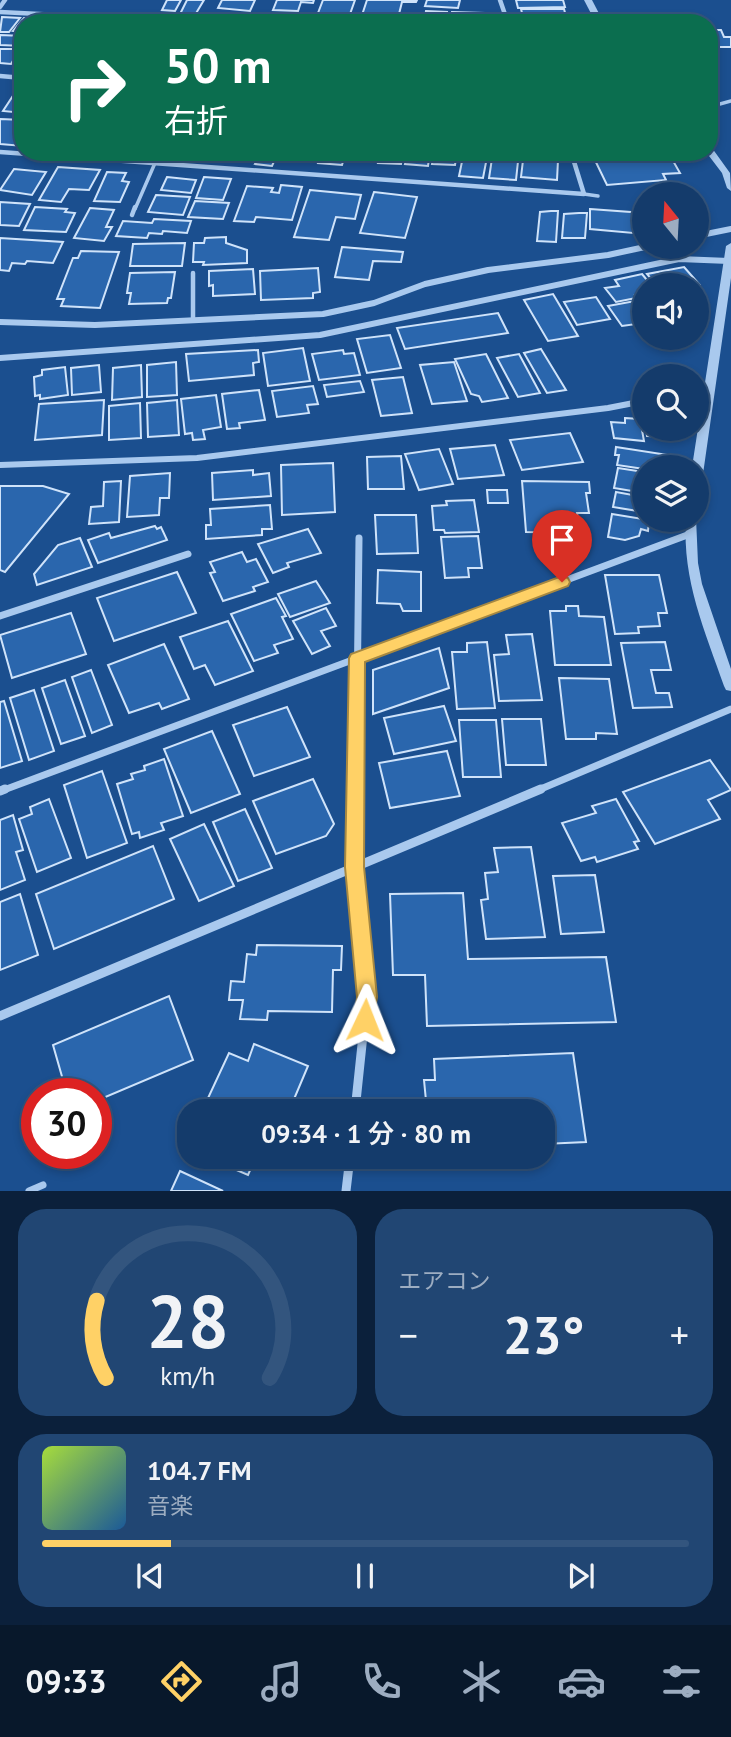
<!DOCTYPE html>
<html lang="ja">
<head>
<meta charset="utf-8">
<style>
  body { margin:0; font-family:"PT Sans","Noto Sans JP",sans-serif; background:#214673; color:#f1f3f6; height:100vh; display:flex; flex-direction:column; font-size:26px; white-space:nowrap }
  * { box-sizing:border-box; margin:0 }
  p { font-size:23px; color:#9dadc1 }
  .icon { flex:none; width:38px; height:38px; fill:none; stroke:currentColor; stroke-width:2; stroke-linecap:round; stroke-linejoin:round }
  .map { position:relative; height:1191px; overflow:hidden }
  .drawer { display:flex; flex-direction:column; gap:18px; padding:18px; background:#0b203b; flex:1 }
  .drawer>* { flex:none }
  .banner { position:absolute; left:14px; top:14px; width:704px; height:147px; border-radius:28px; box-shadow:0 4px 10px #0003,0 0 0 2px #33557e; background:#0b6e4f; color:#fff; overflow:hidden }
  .needle { width:46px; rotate:342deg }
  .fabs { position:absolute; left:632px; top:182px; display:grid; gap:14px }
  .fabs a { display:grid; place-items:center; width:77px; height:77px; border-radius:50%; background:#143b6b; box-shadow:0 4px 10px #0003,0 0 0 2px #33557e; font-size:35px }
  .speed { position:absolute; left:21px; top:1078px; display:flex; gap:14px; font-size:35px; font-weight:700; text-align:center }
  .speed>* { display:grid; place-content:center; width:91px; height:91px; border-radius:50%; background:#143b6b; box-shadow:0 4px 10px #0003,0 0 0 2px #33557e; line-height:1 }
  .speed .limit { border:10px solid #d22; background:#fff; color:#111 }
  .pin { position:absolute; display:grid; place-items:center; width:60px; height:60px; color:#fff; margin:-72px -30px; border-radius:50% 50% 50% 0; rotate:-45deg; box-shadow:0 0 7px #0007 }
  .pin .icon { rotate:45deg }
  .me { position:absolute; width:77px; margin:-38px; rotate:2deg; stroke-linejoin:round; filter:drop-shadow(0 0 5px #0008) }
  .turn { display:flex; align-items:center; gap:24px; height:147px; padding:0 35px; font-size:32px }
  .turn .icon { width:91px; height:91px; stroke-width:2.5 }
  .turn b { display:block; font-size:49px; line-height:60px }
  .big { font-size:52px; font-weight:600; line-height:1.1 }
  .drawer .tile { flex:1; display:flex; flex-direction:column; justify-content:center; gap:10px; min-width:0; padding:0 24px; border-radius:28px; background:#214673 }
  .drawer .dial { align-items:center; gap:0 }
  .dial svg { height:182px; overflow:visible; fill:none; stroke:#33557e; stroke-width:7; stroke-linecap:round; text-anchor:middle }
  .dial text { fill:#f1f3f6; stroke:none }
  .song { display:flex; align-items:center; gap:21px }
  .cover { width:84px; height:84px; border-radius:10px; background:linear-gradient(135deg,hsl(80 70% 55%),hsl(210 70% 35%)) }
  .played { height:7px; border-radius:4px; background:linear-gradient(90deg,#ffd166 20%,#33557e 20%) }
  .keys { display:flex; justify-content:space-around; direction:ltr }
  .heat { display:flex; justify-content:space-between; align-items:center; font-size:38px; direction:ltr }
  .drawer .tiles { flex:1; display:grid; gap:18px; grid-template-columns:1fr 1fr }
  .tile:last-child { grid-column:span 2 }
  .trip { position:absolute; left:177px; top:1099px; width:378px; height:70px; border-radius:28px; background:#143b6b; box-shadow:0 4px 10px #0003,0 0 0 2px #33557e; font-weight:600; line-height:70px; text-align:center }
  .tabs { display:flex; height:112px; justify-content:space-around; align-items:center; background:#08182b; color:#9dadc1 }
  .tabs .icon { width:49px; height:49px }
  .tabs .on { color:#ffd166 }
  .tabs b { font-size:32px; color:#f1f3f6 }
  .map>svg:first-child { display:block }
  .building { fill:#2a66ad; stroke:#cfe3fa; stroke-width:2 }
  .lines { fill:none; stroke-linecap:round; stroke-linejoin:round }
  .service-far2 { stroke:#a9c9ee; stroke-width:3.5 }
  .service-far1 { stroke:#a9c9ee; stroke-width:4.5 }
  .service { stroke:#a9c9ee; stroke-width:7 }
  .minor-far3 { stroke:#a9c9ee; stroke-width:4.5 }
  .minor-far2 { stroke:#a9c9ee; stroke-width:6 }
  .minor-far1 { stroke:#a9c9ee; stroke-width:7 }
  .minor { stroke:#a9c9ee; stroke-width:9 }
  .tertiary { fill:#a9c9ee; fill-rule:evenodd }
  .route { fill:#ffd166; stroke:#a68842; stroke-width:2 }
</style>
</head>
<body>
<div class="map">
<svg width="731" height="1191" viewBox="0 0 731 1191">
  <rect width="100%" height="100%" fill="#1b4f8f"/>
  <!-- building -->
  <g class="building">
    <polygon points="167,0 181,0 175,11 162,10"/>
    <polygon points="187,0 204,0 195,15 180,14"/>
    <polygon points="222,0 255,0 250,11 218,8"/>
    <polygon points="277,0 314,0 313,3 301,2 298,11 273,10"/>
    <polygon points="323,0 355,0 350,14 318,13"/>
    <polygon points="367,0 417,0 416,2 402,2 398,18 362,15"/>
    <polygon points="427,0 460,0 458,8 425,6"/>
    <polygon points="516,0 563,0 565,7 518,8"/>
    <polygon points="521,9 564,9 567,20 524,21"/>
    <polygon points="426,11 447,12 446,23 424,22"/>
    <polygon points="452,12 484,13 483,23 450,23"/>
    <polygon points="2,17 20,18 9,32 0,32"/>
    <polygon points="24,18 47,20 44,23 23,23 23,32 13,31"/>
    <polygon points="709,30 721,30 724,37 731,37 731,47 714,47 716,52 709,52"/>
    <polygon points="0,35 23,36 23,46 0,45"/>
    <polygon points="0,49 20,49 11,64 0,63"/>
    <polygon points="18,88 23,89 23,113 3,111"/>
    <polygon points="0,119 23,120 23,146 0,144"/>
    <polygon points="143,152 177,152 175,157 142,155"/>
    <polygon points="321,152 346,152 342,165 318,163"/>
    <polygon points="350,152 374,152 372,160 349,158"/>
    <polygon points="381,152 403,152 401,164 378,163"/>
    <polygon points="408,152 430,152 428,166 405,164"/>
    <polygon points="434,152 457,152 455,165 432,164"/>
    <polygon points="464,152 488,152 483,178 459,176"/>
    <polygon points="493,152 519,152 516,180 489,178"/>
    <polygon points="524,152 554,152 553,160 558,160 557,180 521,177"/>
    <polygon points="614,152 668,152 680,173 663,174 666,180 607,185 592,154"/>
    <polygon points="261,153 277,155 272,166 255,164"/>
    <polygon points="58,167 100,170 89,190 69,189 61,202 39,200"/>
    <polygon points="14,169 46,172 32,195 0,190"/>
    <polygon points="107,172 126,173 122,181 129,182 120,202 94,201"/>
    <polygon points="167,177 196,180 191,193 161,190"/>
    <polygon points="204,177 231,179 223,200 196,198"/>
    <polygon points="281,185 302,187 292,220 256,217 254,222 234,221 247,186 273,188 271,192 279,193"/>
    <polygon points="310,190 361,195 355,219 336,217 329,240 294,237"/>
    <polygon points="374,192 417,197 405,238 360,233"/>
    <polygon points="156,195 190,197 183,215 148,212"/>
    <polygon points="195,201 229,203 223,219 188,217"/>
    <polygon points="0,202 30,204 19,226 0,225"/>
    <polygon points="35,207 67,209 65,212 75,213 66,232 24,230"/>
    <polygon points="90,208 114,210 106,227 112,227 104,241 74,238"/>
    <polygon points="590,209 644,213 644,227 633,226 633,233 590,229"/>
    <polygon points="551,211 558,211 556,242 537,241 540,212"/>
    <polygon points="579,213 587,213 585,238 562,238 564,214"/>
    <polygon points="154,219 191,221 187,233 163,231 162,234 149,233 147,238 116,236 123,221 152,223"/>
    <polygon points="226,237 226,243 247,250 247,263 203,265 204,262 193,262 194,243 204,243 205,238"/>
    <polygon points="0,238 63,242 53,263 27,261 25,264 12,263 9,271 0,270"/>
    <polygon points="185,243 182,266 130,266 133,244"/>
    <polygon points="342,247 403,252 401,262 373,261 369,280 335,277"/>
    <polygon points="81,251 119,252 100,308 61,306 64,299 57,299 73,258 78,258"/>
    <polygon points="684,267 699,284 656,285 647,274"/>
    <polygon points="318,268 320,292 313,293 313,298 261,300 260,271"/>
    <polygon points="253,269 255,294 213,296 213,285 209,286 209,271"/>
    <polygon points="175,272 171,298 168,298 167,303 129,304 131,293 127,293 130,273"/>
    <polygon points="642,274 651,285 644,285 644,294 635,295 636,298 616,302 605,288 619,286 615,280"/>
    <polygon points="553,294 578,336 548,341 524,300"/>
    <polygon points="596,297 610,319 577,325 564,302"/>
    <polygon points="635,301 644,313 644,326 639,328 636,324 622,326 608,306"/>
    <polygon points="498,313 508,333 405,349 397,328"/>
    <polygon points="390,335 401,368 367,373 357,339"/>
    <polygon points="303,348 310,381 268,386 263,353"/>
    <polygon points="541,349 566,390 547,393 524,353"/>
    <polygon points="258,350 259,362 253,363 254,375 189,381 186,354"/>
    <polygon points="343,350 344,354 354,353 360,375 319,380 312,354"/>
    <polygon points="486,354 508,398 482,402 479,396 471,394 455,359"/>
    <polygon points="519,354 540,393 518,397 497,358"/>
    <polygon points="176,362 177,395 147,397 147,365"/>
    <polygon points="454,362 467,401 432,404 420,365"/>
    <polygon points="99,365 101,392 72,395 71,368"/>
    <polygon points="141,365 142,397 112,400 113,368"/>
    <polygon points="65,367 68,395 40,399 40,395 35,396 34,377 42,375 42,370"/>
    <polygon points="403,377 412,413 381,416 372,380"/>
    <polygon points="360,381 364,392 327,397 324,385"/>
    <polygon points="313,386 318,404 307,405 309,413 277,417 272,391"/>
    <polygon points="259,390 265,420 239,423 240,428 227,429 222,394"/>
    <polygon points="216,395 221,427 203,430 205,439 193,440 192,433 185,434 181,399"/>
    <polygon points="104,400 102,435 35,440 39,404"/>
    <polygon points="177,400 179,435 148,437 147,403"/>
    <polygon points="140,403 141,438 109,440 109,406"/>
    <polygon points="625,418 640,419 644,441 614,438 611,422 625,423"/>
    <polygon points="646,429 674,429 675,437 647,436"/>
    <polygon points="570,433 583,462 522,470 510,440"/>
    <polygon points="495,445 504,475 458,479 450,449"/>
    <polygon points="616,447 668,455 666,467 644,469 617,465 619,455 615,455"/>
    <polygon points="439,449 453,484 419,490 405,454"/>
    <polygon points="401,456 404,489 368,489 367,457"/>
    <polygon points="333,463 335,512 282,515 281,465"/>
    <polygon points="618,468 644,472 644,493 614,488"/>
    <polygon points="253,470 253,475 269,473 271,496 213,500 212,473"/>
    <polygon points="170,473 169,498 160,498 159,515 127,517 130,476"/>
    <polygon points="121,481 119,522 89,524 91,507 103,506 104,482"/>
    <polygon points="522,481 589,482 590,493 586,493 589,513 577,513 580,533 526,532"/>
    <polygon points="0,486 43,486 69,494 5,572 0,570"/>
    <polygon points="487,490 507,490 508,503 488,503"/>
    <polygon points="616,492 644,497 644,512 613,507"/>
    <polygon points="474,500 479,532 445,533 444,530 434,530 432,506 447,505 446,501"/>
    <polygon points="270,505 272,529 262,529 262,535 206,539 206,525 211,525 210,509"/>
    <polygon points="612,514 649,520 648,531 641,529 639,536 625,540 608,537"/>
    <polygon points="375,515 416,515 418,553 377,554"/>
    <polygon points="155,526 157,529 161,527 167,540 98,563 88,540 109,533 111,538"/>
    <polygon points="308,529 321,553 287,563 289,567 273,573 258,544"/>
    <polygon points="478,536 482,568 468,568 469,577 445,578 441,537"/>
    <polygon points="80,538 92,567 37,585 34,574 58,545"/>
    <polygon points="242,552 247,562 256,559 268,582 253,587 255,591 223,601 210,573 215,572 210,562"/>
    <polygon points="378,570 421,572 421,611 403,611 400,604 377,603"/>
    <polygon points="177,572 196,613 114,641 97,598"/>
    <polygon points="605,575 659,575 667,613 658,613 660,626 638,627 639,633 615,634"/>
    <polygon points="316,581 330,603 290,617 278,594"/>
    <polygon points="276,598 286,616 282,617 293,639 274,645 278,653 254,661 231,614"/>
    <polygon points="566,606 578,606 579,616 604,617 611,665 555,665 550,611 566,611"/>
    <polygon points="326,608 336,626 321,631 330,646 312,654 293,621"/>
    <polygon points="71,613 86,654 12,678 0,635"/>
    <polygon points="228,621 253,671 215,685 205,665 194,669 180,637"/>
    <polygon points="532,634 542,700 499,701 494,655 509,654 506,635"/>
    <polygon points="487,642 495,708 457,709 452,652 467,652 467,643"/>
    <polygon points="665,642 671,670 651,670 656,693 669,693 672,707 633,708 621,643"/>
    <polygon points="164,644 189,699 162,709 159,703 129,713 108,665"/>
    <polygon points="439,648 449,688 373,714 373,670"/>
    <polygon points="91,670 112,725 92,733 72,677"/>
    <polygon points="559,678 609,679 617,734 596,733 596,739 566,739"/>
    <polygon points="65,680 85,736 61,744 42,688"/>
    <polygon points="34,690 54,751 29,760 10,698"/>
    <polygon points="4,701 22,761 0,768 0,702"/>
    <polygon points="444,706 456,741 394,754 384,718"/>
    <polygon points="287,707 310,757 254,776 233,725"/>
    <polygon points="502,719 541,719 546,765 506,765"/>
    <polygon points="459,720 496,720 501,777 463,777"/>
    <polygon points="212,731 240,794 191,813 164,749"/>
    <polygon points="447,751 460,796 390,808 379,763"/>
    <polygon points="164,759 183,816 161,823 164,830 140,838 139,832 132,834 117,784 133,779 131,774 145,770 144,766"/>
    <polygon points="710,760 731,790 708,800 720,819 655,844 623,792"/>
    <polygon points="102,771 127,843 87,858 64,785"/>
    <polygon points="313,779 334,824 326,836 276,854 253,801"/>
    <polygon points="49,799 71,858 37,872 19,819 32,814 30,807"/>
    <polygon points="616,799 639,841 634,842 638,849 597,862 595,857 581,861 562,823 596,813 592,806"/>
    <polygon points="245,809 272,868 238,881 213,822"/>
    <polygon points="13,815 23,850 16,852 25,880 0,890 0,820"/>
    <polygon points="204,824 234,886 199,901 170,839"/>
    <polygon points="153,846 174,899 54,949 36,894"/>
    <polygon points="531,847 545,937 486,939 481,900 488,899 485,873 498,872 494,848"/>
    <polygon points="595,875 604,932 561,934 553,876"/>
    <polygon points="463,893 468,959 606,957 616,1022 427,1026 425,975 393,975 390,894"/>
    <polygon points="20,894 38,955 0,970 0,902"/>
    <polygon points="257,945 342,946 341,970 333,970 332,1012 268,1011 267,1020 240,1019 243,1000 229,1000 231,981 244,982 247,954 256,955"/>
    <polygon points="169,996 193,1060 96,1101 96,1094 67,1094 53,1045"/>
    <polygon points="254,1044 308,1066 289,1111 202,1111 229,1053 248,1061"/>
    <polygon points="573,1053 586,1142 544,1144 542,1111 540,1107 515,1107 516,1111 427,1111 424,1080 435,1080 434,1059"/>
    <polygon points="206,1157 256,1157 248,1175"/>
    <polygon points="180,1171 223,1191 171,1191"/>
  </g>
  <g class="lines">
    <!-- service-far2 -->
    <g class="service-far2">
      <polyline points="709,107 731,101"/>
      <polyline points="584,194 598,196"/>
      <polyline points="135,209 155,163"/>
    </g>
    <!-- service-far1 -->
    <g class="service-far1">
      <polyline points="132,215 135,207"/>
      <polyline points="193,273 193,320"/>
    </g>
    <!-- service -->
    <polyline class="service" points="29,1191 43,1185"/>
    <!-- minor-far3 -->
    <g class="minor-far3">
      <polyline points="500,0 508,23"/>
      <polyline points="0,7 5,0"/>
      <polyline points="0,12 215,23"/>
      <polyline points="0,76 23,78"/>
      <polyline points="0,152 584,194 571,152"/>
    </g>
    <!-- minor-far2 -->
    <g class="minor-far2">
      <polyline points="696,236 731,229"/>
      <polyline points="0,322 95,325 323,314 374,303 425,284 488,270 608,255 645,247"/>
      <polyline points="0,358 320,335 679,259 729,261"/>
      <polyline points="696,391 708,389"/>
      <polyline points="0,465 197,458 608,408 644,401"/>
    </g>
    <!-- minor-far1 -->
    <g class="minor-far1">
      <polyline points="0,616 188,554"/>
      <polyline points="1,791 690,534"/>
      <polyline points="356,791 359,538"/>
      <polyline points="536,791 731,709"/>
    </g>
    <!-- minor -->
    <g class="minor">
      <polyline points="0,791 5,789"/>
      <polyline points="0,1016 541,789"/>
      <polyline points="355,1111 367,997 355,868 356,789"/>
      <polyline points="346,1191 350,1157"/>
    </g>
    <!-- tertiary -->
    <g class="tertiary">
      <polygon points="584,0 592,0 604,23 596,23"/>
      <polygon points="709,148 712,148 730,173 731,191 727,188 722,173 706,152 709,152"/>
      <polygon points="731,243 731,278 702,481 696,485 696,467 692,467 726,246"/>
      <path d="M696,518L698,563L702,584L731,669V691L726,690L724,686C705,631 682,580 686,520H696Z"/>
    </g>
  </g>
  <!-- route -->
  <polygon class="route" points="562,576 568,578 570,582 568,586 365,662 364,867 377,997 372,1027 365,1030 358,1027 355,1020 357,997 345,867 349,658 351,654"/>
</svg>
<div class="fabs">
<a><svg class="needle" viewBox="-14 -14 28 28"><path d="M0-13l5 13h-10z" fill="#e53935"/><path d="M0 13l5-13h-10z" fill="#9dadc1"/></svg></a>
<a><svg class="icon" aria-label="sound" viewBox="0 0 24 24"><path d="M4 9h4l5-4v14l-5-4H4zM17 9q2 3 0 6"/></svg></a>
<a><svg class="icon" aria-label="search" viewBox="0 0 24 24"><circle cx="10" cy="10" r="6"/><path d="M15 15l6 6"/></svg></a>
<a><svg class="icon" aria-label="layers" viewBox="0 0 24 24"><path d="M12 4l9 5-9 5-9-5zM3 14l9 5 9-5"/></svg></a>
</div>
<div class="speed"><div class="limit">30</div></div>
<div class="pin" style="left:562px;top:582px;background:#d93025"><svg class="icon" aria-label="arrive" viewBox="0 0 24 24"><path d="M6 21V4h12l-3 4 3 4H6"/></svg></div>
<svg class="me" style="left:365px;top:1020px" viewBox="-20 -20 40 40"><path d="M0-17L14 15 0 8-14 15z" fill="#ffd166" stroke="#fff" stroke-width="4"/></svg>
<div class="trip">09:34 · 1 分 · 80 m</div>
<div class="banner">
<div class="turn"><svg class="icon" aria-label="right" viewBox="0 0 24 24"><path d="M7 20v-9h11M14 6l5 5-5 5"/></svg><div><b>50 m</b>右折</div></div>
</div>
</div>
<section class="drawer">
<div class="tiles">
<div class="tile dial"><svg viewBox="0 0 100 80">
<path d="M14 69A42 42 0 1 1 86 69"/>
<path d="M14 69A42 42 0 0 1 10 35" stroke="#ffd166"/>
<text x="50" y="56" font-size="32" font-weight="700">28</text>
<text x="50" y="72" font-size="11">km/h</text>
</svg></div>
<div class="tile"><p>エアコン</p>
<div class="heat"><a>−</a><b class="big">23°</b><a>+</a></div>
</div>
<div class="tile">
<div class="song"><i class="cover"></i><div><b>104.7 FM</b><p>音楽</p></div></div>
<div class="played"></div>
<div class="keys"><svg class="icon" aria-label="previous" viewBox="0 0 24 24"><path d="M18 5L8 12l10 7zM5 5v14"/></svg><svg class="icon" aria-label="pause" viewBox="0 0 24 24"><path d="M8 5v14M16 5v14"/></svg><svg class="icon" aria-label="next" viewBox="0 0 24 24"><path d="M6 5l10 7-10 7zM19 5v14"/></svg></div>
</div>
</div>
</section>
<nav class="tabs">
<b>09:33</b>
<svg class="icon on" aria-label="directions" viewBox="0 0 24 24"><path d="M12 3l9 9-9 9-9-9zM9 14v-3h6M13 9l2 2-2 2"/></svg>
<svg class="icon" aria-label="music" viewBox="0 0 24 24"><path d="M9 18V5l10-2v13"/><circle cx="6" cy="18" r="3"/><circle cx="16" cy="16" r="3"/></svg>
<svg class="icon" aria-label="phone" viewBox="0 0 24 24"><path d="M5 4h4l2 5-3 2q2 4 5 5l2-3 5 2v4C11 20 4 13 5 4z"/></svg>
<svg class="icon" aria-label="climate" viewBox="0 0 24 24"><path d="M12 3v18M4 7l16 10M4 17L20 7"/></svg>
<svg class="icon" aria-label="car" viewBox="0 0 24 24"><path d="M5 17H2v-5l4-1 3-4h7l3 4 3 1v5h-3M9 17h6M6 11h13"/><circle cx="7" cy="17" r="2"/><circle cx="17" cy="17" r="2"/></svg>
<svg class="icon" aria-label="filters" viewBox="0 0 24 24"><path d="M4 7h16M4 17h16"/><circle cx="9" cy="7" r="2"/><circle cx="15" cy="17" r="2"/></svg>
</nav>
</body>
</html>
